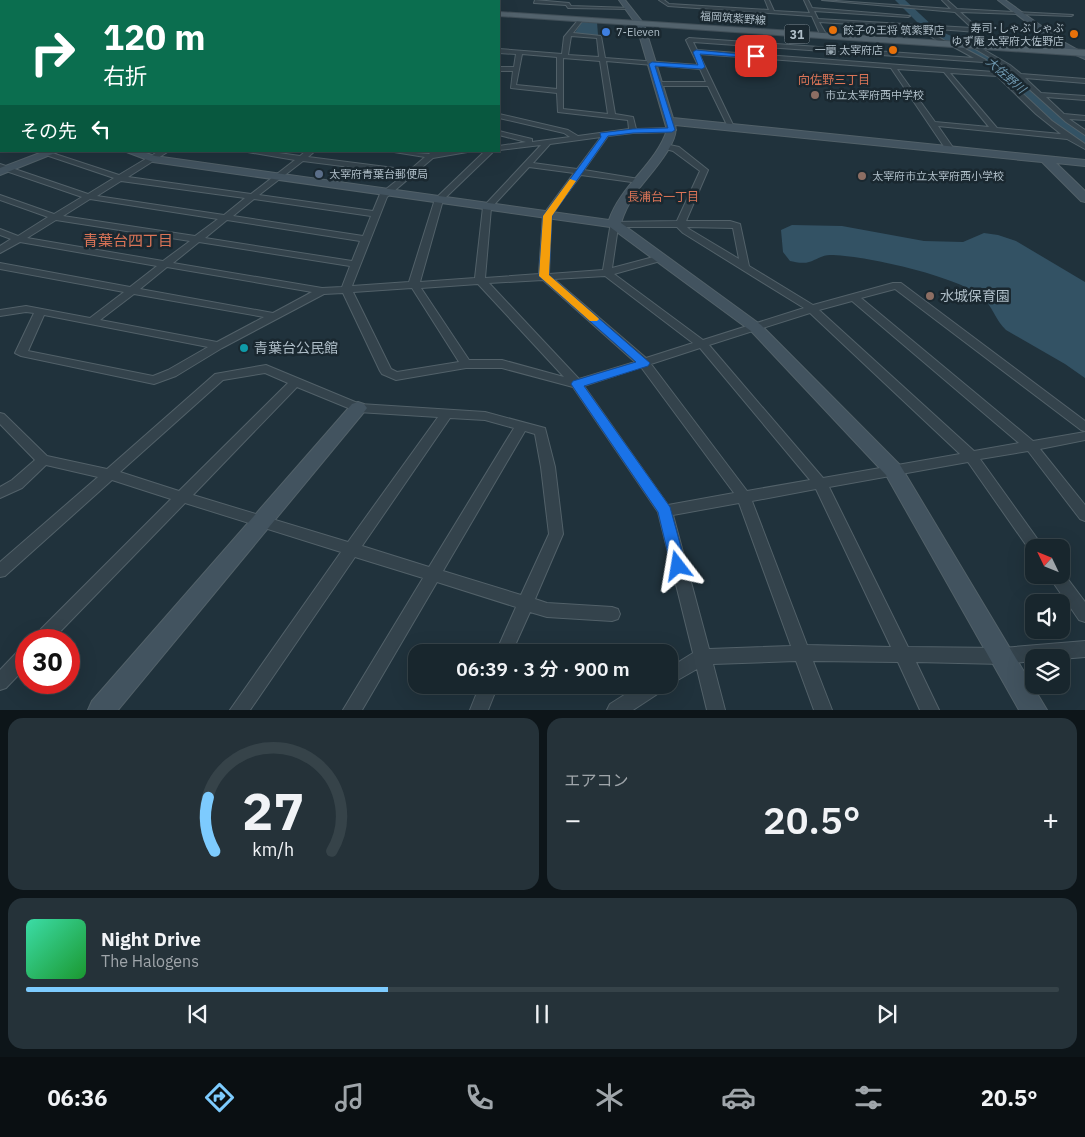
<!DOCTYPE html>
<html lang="ja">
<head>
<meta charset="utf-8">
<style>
  body { margin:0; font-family:"IBM Plex Sans","Noto Sans JP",sans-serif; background:#253239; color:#f1f3f6; height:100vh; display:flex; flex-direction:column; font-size:19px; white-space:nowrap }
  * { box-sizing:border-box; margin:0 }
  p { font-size:16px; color:#9fa5aa }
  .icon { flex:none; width:28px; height:28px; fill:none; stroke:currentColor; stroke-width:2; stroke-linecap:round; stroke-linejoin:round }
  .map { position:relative; height:710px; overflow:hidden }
  .sheet { display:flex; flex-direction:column; gap:8px; padding:8px; background:#0d1519; flex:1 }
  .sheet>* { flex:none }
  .guide { position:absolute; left:0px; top:0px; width:500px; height:152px; box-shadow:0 5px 20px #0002,0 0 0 1px #364349; background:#0b6e4f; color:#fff; overflow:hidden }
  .needle { width:32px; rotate:313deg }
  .fabs { position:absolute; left:1025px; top:539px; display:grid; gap:10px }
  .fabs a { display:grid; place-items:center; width:45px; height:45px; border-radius:10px; background:#18262d; box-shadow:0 5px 20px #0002,0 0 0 1px #364349; font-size:25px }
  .speed { position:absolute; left:15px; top:629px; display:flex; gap:10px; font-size:25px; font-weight:700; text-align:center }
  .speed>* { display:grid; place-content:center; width:65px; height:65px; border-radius:50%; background:#18262d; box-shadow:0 5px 20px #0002,0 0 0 1px #364349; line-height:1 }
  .speed .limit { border:8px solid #d22; background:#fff; color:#111 }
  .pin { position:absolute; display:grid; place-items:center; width:42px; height:42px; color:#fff; margin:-21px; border-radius:10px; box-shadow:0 2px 8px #0006 }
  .me { position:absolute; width:55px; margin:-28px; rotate:346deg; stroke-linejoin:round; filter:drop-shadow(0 0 4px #0008) }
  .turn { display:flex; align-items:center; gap:18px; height:105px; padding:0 20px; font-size:22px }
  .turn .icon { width:65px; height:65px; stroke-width:2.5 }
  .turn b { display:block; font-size:35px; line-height:42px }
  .then { display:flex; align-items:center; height:48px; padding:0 20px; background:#0003; gap:10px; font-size:19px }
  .big { font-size:38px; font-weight:600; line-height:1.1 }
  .sheet .card { flex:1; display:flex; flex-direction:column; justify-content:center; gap:8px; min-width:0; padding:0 18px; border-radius:15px; background:#253239 }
  .sheet .dial { align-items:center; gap:0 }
  .dial svg { height:130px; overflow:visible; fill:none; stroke:#364349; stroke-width:7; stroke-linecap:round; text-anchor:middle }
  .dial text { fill:#f1f3f6; stroke:none }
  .song { display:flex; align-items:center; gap:15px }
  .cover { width:60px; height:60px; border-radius:8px; background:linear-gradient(135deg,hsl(160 70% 55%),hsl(130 70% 35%)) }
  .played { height:5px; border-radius:2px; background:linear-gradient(90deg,#7dcbfe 35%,#364349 35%) }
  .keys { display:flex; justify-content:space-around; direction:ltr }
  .heat { display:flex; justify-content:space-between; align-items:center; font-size:28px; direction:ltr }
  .sheet .tiles { flex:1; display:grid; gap:8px; grid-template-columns:1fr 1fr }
  .card:last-child { grid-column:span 2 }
  .trip { position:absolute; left:408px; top:644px; width:270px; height:50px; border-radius:15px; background:#18262d; box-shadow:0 5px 20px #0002,0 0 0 1px #364349; font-weight:600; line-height:50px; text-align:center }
  .tab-bar { display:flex; height:80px; justify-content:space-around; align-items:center; background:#0a0f12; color:#9fa5aa }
  .tab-bar .icon { width:35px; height:35px }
  .tab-bar .current { color:#7dcbfe }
  .tab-bar b { font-size:22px; color:#f1f3f6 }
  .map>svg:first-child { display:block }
  .water { fill:#335264 }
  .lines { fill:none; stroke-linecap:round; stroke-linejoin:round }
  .stream { stroke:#335264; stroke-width:2 }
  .river { fill:#335264; fill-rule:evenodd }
  .street-casing { stroke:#526169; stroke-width:2 }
  .secondary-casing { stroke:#526169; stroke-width:2 }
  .primary-casing { stroke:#414f58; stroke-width:2 }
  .street { fill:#34434c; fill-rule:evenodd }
  .secondary { fill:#42535f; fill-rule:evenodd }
  .primary { fill:#52626c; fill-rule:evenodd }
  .route { fill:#1a73e8; stroke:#114b97 }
  .slow { fill:#f59e0b }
  .food-dot { fill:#e8710a; stroke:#1a2830; stroke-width:2 }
  .shop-dot { fill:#3f7fe0; stroke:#1a2830; stroke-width:2 }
  .education-dot { fill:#8d6e63; stroke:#1a2830; stroke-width:2 }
  .service-dot { fill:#5c6f8a; stroke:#1a2830; stroke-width:2 }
  .culture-dot { fill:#0f9aa8; stroke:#1a2830; stroke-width:2 }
  .labels { text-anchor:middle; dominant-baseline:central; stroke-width:5; stroke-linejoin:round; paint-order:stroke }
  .far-street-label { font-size:11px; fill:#afbec8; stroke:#1a2830 }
  .far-poi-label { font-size:11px; fill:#afbec8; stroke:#1a2830; text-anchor:start }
  .shield { fill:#1a2830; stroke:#82919a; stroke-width:1 }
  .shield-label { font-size:12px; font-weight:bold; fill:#afbec8 }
  .far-water-label { font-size:12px; font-style:italic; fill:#6e96ad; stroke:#1a2830 }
  .far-neighbourhood-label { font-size:12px; fill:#db7457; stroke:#1a2830 }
  .poi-label { font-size:14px; fill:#afbec8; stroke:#1a2830; text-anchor:start }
  .neighbourhood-label { font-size:15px; fill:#db7457; stroke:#1a2830 }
</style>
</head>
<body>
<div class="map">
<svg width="1085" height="710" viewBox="0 0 1085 710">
  <rect width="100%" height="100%" fill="#20323c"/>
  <!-- water -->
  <g class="water">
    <polygon points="582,22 597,22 598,35 574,34"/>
    <path d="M792,225L842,226L924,241L963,242L984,233L998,235L1016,241L1085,282V378L1065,364L1006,330C996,321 992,305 981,296C956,276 863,255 830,255C822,255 816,260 809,262C803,264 795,262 790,261L783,252L781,230Z"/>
  </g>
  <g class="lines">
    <!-- stream -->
    <polyline class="stream" points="22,1 25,0"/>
    <!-- river -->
    <polygon class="river" points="895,0 905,0 936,29 992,55 1056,113 1085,133 1085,144 1080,143 1046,119 984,59 928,33"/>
    <defs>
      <g id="street">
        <polygon points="482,0 489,0 489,1 483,1"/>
        <polygon points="535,0 569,3 571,6 631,8 629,9 568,8 566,5 534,3"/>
        <polygon points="659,0 664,0 669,4 769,10 765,0 769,0 774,11 810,13 804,0 808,0 812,8 910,16 908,17 814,11 818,19 972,28 955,12 822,0 951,9 942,0 947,0 957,9 1073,15 1071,16 960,12 980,30 977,32 925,28 945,41 943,44 917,28 819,22 826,34 823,36 820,34 812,16 668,6"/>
        <path d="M579,19L583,20L573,33L601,36L605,58L698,65L686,40L689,38L974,58L952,46L954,43L986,60L983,62L693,42L697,50L994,72L997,71L1013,74L1006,67L972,47L974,44L1010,65L1021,74L1085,79V83L1025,78L1041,93L1085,96V100L1046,97L1064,114L1085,116V120L1069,119L1085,130V135L1066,122L1017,78L1005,77L1052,121L1085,144V149L1067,139L938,126L954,149L950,151H947L891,68L699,54L734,127L731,129L728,127L708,86H657L654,84L657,82H706L700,69L606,61L615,114L633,117L636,129L672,128L676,130L672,132L633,133L608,136L584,170L639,179L643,181L639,183L581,175L551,215L549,274L603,270L611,222L677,221L700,171L673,151L662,148L661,146L665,144L679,147L708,170L686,221H730L740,224L749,266L813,305L893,283H901L1085,421V431L1081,430L895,289L861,298L1033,441L1085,432V440L1040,449L1085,505V521L1080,519L1028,451L980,459L1041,544L1043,548H1034V553L1031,552L968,462L829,487L908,647L1002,648L1085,641V657L1061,659L1034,658V661L1002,664L916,662L939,710H920L898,662L813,661L832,710H814L796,661L713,664L725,710H707L697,669L669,685V668L693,653L658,512L573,387L502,368H466L396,380L382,374L380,371L343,293L324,294L222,348L176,376L154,384L21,356L15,353L34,313L26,312L0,316V310L26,306L90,318L124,292L0,269V263L130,287L157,266L20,242L0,253V246L11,239L0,235V229L18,236L48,217L0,200V195L54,214L82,197L0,169V164L88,194L114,178L34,151H46L119,175L159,151H169L128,177L251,194L295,160L242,151H265L300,156L306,151H315L308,157L410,170L425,157L388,151L429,154L432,151H473L433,158L387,197L352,286L409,282L435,199L485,151H494L443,200L420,282L475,278L483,207L541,145L499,150V146L526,142L499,135V131L532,139V142L570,137L564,133L499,118V114L568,130L578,136L629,129L628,120L558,112L557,93L511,88L513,71H499V67H514L516,54L499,53V49L562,54L564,37ZM571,36L597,38L599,57L568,55ZM522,54L557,57V89L516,85ZM563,58L600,61L608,114L563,109ZM897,69L944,72L989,127L935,122ZM950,73L997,76L1036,114L1061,134L997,128ZM601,137L577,169L533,163L550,144ZM303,161L405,174L380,194L373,211L259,195ZM529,167L574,173L543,215L539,274L485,278L491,208ZM121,181L245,198L224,215L97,196ZM90,199L218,219L195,236L63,216ZM254,199L371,216L363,236L233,216ZM56,220L190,241L163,261L27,238ZM227,220L360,241L352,261L205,238ZM618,227H677L683,233L804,308L703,340L614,274L664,260L666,258L661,255L612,268ZM687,227L733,228L739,259L689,229ZM199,242L350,266L342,287L322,288L173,263ZM167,267L312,292L273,313L140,289ZM605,276L693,343L646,358L554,279ZM543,280L635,362L579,379L489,283ZM478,284L564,377L502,360H469L421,288ZM412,288L459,362L397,372L391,369L353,292ZM134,294L264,317L217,342L100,320ZM852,301L1019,443L974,451L819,310ZM810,313L960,454L823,478L709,345ZM44,315L208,347L168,370L153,376L28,351ZM700,348L810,480L747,491L651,364ZM641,367L734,493L668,505L584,386ZM816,489L891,647L807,645L752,501ZM739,503L791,646L709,649L673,515Z"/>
        <polygon points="0,32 1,33 1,37 0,36"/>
        <rect x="0" y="84" width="1" height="4"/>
        <rect x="0" y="136" width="1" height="5"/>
        <path d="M266,365L360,404L485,412L545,428L555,467L563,534L535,599L547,603L612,607L618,609L620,614L618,619L612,621L547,617L530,612L512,652H496L516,607L437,582L362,710H343L423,578L355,557L250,710H230L341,552L185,503L52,640H33L35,635L171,499L112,480L5,576L0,577V562L98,477L46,465L22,488L0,498V487L12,480L35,460L0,424V413L4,414L47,456L107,469L215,374ZM265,373L288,383L179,491L120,472L223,380ZM297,387L358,412L438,417L348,542L193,495ZM450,418L485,420L514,428L429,567L362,546ZM525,431L535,434L541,467L549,534L521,595L443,571Z"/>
        <polygon points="1061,570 1085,602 1085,622 1079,620 1048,575 1061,575"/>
        <polygon points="26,647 26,667 6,688 0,690 0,670 20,649"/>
        <polygon points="480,685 498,685 488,710 470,710"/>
        <polygon points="640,685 665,685 662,691 633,710 607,710 610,704"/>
      </g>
      <g id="secondary">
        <path d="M619,0H625L644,24L673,118L1085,160V166L1056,163L1085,191V202L1081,201L1042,162L675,125C681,143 645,179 635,194C629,203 624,213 621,223L761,325L900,465L1047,710H1019L886,475L751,331L610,227L153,162L124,151H140L155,156L609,220C621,185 656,164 667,130L636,24Z"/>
        <polygon points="998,0 1005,0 1065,43 1085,54 1085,59 1059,47"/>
        <rect x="0" y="108" width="1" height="6"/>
        <polygon points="45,151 60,151 0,175 0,168"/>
        <polygon points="358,402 364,404 367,408 364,412 118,710 88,710 92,701 352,404"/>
      </g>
      <g id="primary">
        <polygon points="292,0 346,0 347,1 293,1"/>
        <polygon points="499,12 1085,50 1085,56 499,16"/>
        <rect x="0" y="16" width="1" height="4"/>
      </g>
    </defs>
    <!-- street casing -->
    <use href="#street" class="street-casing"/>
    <!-- secondary casing -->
    <use href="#secondary" class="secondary-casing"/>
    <!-- primary casing -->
    <use href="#primary" class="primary-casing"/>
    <!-- street -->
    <use href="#street" class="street"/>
    <!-- secondary -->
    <use href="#secondary" class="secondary"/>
    <!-- primary -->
    <use href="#primary" class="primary"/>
  </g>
  <!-- route -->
  <polygon class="route" points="696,50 758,56 756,58 700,54 705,67 702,69 655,66 675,130 672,132 633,133 608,136 552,216 549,275 650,363 648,366 584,386 670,507 686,566 684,570 678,572 673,570 671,566 658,512 571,384 573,381 636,362 539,276 543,216 601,137 600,133 633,129 668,128 649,64 652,62 698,65 693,52"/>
  <!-- slow -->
  <polygon class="slow" points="570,179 576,181 552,216 549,275 597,317 599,319 597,321 590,321 539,276 543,216"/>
  <!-- markers -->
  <g class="food-dot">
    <circle cx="833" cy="30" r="5"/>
    <circle cx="1074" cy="34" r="5"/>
    <circle cx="893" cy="50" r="5"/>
  </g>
  <circle class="shop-dot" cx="606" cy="32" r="5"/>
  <g class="education-dot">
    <circle cx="815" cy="95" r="5"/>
    <circle cx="862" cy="176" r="5"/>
    <circle cx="930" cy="296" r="5"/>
  </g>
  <circle class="service-dot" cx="319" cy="174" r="5"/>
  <circle class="culture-dot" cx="244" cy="348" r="5"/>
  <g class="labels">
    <!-- far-street labels -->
    <g class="far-street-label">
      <text transform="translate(733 18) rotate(4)">福岡筑紫野線</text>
    </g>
    <!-- far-poi labels -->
    <g class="far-poi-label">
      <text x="1064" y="28" text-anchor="end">寿司･しゃぶしゃぶ<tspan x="1064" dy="13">ゆず庵 太宰府大佐野店</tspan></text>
      <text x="843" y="30">餃子の王将 筑紫野店</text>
      <text x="616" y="32">7-Eleven</text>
      <text x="883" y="50" text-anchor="end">一蘭 太宰府店</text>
      <text x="825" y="95">市立太宰府西中学校</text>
      <text x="329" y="174">太宰府青葉台郵便局</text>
      <text x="872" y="176">太宰府市立太宰府西小学校</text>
    </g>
    <!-- shield labels -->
    <rect class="shield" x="784.5" y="24.5" width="25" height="19" rx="4"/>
    <g class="shield-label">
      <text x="797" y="34">31</text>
    </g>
    <!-- far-water labels -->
    <g class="far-water-label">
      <text transform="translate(1006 75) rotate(41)">大佐野川</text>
    </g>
    <!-- far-neighbourhood labels -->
    <g class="far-neighbourhood-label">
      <text x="834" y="79">向佐野三丁目</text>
      <text x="663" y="196">長浦台一丁目</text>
    </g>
    <!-- poi labels -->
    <g class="poi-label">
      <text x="940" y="296">水城保育園</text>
      <text x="254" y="348">青葉台公民館</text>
    </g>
    <!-- neighbourhood labels -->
    <g class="neighbourhood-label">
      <text x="128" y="240">青葉台四丁目</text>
    </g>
  </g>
</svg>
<div class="fabs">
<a><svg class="needle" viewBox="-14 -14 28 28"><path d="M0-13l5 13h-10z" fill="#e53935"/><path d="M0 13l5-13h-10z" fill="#9fa5aa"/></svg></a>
<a><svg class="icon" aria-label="sound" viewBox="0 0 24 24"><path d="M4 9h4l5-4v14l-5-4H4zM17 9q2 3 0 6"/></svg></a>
<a><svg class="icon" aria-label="layers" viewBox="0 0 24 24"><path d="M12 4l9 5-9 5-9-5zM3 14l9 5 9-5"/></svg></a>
</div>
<div class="speed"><div class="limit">30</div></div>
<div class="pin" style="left:756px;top:56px;background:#d93025"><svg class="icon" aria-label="arrive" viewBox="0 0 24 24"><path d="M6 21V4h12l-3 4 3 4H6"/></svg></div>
<svg class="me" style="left:678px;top:566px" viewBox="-20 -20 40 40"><path d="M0-17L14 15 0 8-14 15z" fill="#1a73e8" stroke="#fff" stroke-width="4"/></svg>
<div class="trip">06:39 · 3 分 · 900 m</div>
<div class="guide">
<div class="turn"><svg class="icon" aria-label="right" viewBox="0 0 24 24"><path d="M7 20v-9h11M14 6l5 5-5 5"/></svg><div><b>120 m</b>右折</div></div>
<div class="then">その先<svg class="icon" aria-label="left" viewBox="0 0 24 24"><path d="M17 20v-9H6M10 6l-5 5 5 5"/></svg></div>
</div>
</div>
<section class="sheet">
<div class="tiles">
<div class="card dial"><svg viewBox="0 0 100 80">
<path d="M14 69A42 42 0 1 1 86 69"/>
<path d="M14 69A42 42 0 0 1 10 36" stroke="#7dcbfe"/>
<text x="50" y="56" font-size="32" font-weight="700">27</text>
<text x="50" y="72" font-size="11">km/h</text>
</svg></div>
<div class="card"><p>エアコン</p>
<div class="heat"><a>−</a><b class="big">20.5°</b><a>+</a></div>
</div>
<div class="card">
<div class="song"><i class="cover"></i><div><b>Night Drive</b><p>The Halogens</p></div></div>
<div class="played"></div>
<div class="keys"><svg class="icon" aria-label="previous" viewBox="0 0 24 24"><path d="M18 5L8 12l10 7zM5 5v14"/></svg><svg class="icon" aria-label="pause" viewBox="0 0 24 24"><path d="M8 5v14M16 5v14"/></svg><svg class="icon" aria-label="next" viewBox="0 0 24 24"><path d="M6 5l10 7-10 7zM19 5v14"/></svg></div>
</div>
</div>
</section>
<nav class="tab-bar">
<b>06:36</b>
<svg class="icon current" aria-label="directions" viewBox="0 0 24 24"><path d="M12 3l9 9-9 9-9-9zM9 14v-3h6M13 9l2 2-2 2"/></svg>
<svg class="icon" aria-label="music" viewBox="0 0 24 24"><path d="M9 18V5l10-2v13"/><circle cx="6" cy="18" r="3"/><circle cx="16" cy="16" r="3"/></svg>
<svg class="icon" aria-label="phone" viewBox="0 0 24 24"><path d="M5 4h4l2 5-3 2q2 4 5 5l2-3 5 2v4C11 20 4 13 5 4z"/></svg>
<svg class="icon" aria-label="climate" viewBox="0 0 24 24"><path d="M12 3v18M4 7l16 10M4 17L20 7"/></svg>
<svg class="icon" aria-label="car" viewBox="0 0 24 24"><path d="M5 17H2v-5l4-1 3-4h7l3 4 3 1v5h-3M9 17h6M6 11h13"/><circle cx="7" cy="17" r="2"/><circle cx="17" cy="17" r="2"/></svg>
<svg class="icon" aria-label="filters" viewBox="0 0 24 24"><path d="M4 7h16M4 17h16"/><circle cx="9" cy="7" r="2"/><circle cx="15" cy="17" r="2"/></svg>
<b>20.5°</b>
</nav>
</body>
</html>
